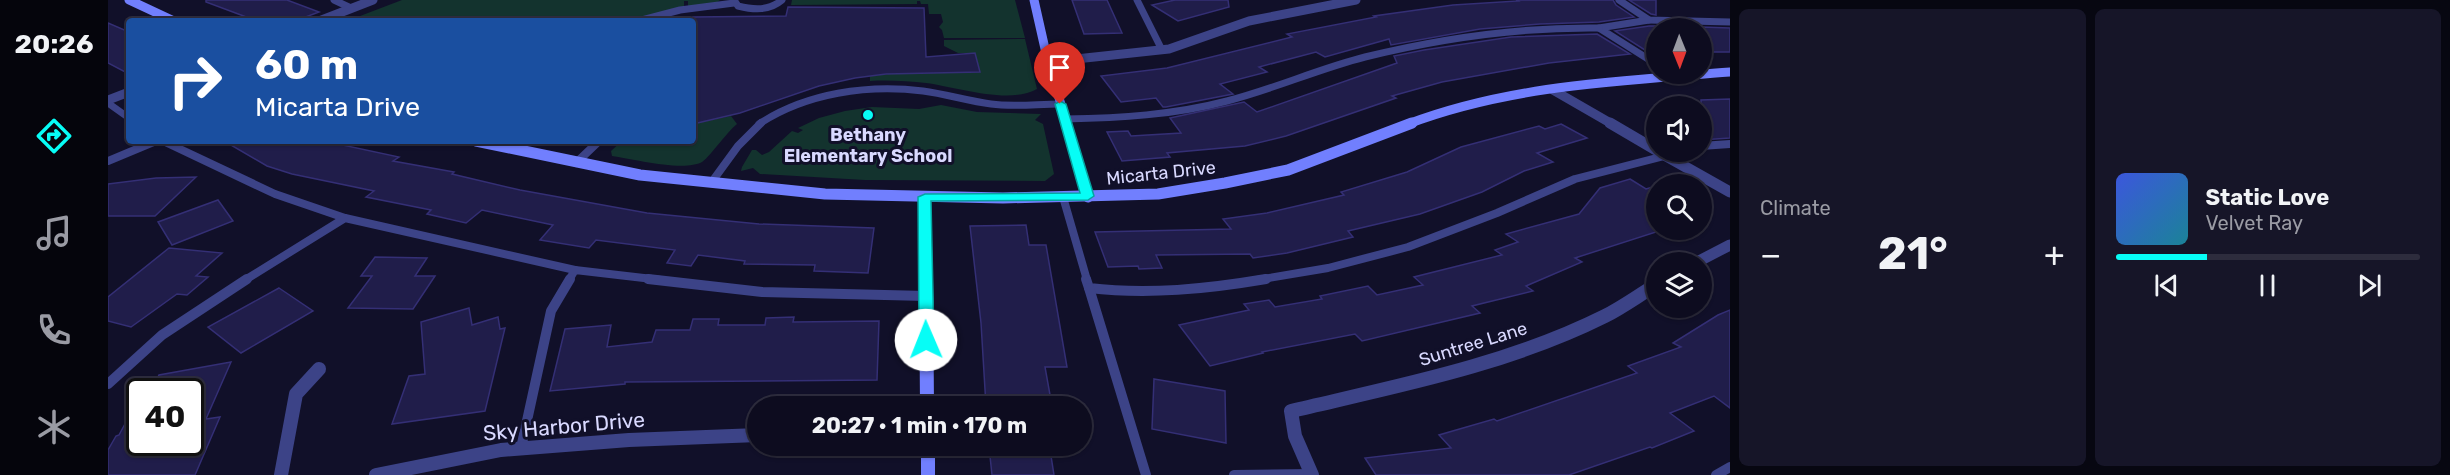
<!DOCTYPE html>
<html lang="en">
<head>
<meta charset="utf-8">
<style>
  body { margin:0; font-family:Rubik,sans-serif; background:#161528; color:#f1f3f6; height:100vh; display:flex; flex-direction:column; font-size:22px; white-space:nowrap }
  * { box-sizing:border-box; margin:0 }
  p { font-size:20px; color:#9a9ba4 }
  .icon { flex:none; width:33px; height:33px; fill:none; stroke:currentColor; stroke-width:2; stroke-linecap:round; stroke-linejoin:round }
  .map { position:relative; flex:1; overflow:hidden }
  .sheet { display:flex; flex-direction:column; gap:9px; padding:9px; background:#070711; width:720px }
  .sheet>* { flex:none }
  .hud { position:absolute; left:18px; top:18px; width:570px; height:126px; border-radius:6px; box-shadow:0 2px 4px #0004,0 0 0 2px #2d2c3d; background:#1a4fa0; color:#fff; overflow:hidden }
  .needle { width:39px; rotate:179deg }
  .controls { position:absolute; left:1538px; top:18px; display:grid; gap:12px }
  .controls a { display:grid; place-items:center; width:66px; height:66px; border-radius:50%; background:#0d0c1f; box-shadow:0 2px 4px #0004,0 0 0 2px #2d2c3d; font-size:30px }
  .speed { position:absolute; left:18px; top:378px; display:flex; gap:12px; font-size:30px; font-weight:700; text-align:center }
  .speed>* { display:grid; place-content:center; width:78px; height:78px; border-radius:50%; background:#0d0c1f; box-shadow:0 2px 4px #0004,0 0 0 2px #2d2c3d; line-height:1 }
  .speed .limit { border:3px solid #111; border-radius:9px; background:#fff; color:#111 }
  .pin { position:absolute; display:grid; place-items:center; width:51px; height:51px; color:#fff; margin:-62px -26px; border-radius:50% 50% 50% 0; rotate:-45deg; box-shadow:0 0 6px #0007 }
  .pin .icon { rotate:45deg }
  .me { position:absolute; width:66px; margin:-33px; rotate:359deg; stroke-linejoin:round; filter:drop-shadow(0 0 4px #0008) }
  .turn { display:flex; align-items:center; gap:21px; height:126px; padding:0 30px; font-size:27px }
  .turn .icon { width:78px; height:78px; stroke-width:2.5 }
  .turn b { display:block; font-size:42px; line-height:51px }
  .big { font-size:45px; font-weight:700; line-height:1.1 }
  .sheet .tile { flex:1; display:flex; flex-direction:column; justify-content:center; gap:9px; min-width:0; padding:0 21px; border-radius:9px; background:#161528 }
  .song { display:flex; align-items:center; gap:18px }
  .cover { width:72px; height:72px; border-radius:9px; background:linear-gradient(135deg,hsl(230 70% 55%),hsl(190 70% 35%)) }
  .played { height:6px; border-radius:3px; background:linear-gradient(90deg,#07fdf6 30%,#2d2c3d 30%) }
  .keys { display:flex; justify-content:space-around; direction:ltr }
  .heat { display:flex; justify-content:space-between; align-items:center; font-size:33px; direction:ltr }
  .sheet .tiles { flex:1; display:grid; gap:9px; grid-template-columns:repeat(2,1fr) }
  .trip { position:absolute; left:639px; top:396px; width:345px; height:60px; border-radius:30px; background:#0d0c1f; box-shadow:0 2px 4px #0004,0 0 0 2px #2d2c3d; font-weight:700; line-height:60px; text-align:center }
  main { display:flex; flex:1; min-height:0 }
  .tabs { display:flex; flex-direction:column; width:108px; justify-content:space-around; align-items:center; background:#05050c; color:#9a9ba4 }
  .tabs .icon { width:42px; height:42px }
  .tabs .active { color:#07fdf6 }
  .tabs b { font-size:27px; color:#f1f3f6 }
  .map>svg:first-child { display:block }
  .green { fill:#13332e }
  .building { fill:#201d4a; stroke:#342f75; stroke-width:1.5 }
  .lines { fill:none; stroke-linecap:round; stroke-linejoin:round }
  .lane-far2 { stroke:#3c4387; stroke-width:7 }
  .lane-far1 { stroke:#3c4387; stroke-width:8 }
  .lane { stroke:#3c4387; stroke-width:10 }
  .street-far2 { stroke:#3c4387; stroke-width:9 }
  .street-far1 { stroke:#3c4387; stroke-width:11 }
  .street { stroke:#3c4387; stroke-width:14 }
  .secondary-far2 { stroke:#717ffe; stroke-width:9 }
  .secondary-far1 { stroke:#717ffe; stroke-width:11 }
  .secondary { stroke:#717ffe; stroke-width:14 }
  .route { fill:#07fdf6; stroke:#05a4a0; stroke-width:1.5 }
  .poi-dot { fill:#07fdf6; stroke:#111029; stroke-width:2 }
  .labels { text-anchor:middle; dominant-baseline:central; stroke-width:6; stroke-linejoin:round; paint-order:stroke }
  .poi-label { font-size:18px; font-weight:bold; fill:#d9d9ff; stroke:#111029 }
  .street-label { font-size:18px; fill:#d9d9ff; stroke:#111029 }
  .near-street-label { font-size:21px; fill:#d9d9ff; stroke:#111029 }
</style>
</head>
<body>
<main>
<nav class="tabs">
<b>20:26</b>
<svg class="icon active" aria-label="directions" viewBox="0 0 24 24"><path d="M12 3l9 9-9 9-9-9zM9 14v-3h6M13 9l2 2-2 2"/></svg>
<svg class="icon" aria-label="music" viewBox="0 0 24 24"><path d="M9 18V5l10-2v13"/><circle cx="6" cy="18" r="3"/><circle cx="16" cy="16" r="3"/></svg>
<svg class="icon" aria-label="phone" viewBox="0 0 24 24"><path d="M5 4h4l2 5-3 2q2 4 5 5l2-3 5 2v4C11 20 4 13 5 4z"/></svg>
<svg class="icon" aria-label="climate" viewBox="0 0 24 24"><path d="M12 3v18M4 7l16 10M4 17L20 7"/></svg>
</nav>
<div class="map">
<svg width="1622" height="475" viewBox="0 0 1622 475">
  <rect width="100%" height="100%" fill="#111029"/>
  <!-- green -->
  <g class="green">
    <polygon points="294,0 612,0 607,4 580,7 580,1 576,1 576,7 518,21 239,21"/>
    <polygon points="684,0 907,0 917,38 836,38 834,30 831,27 835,22 833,14 821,14 820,4 813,4 812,1 809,1 809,4 683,5"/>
    <path d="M917,39L929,89C901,105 849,87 818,83C800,81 781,80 762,81V76L870,64L867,53H850L836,46V40Z"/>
    <polygon points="833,105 869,112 933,114 927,120 935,124 946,174 937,181 757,180 652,174 645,168 633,171 634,167 644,150 648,150 654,155 661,152 684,131 690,133 695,130 690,128 711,118 737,111 764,107 811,109"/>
    <path d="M623,116L629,124C619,132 599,160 594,162C576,172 525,159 504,156L503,151L514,141H585V124Z"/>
  </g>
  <!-- building -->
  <g class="building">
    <polygon points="98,0 179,0 211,12 187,21 149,21 98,2"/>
    <polygon points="964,0 999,0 1014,33 976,34"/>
    <polygon points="1067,0 1120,0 1121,7 1070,21 1044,5"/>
    <polygon points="1408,0 1505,0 1508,5 1526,17 1491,22 1432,24 1372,29 1283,45 1281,39 1217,57 1208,52 1151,67 1159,72 1112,84 1125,94 1058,107 1055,107 1048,98 1013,102 993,76 1059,68 1184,37 1179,34 1268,17 1266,16 1345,5 1410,1"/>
    <polygon points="1521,0 1548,0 1548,15 1543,14"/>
    <polygon points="680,7 816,8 818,57 867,53 872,72 778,74 747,78 711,86 632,113 585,124 585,17 678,16"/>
    <polygon points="0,23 21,32 21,74 0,63"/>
    <polygon points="1541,26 1548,26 1548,52 1540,52 1507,31"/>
    <polygon points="1593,27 1622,28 1622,52 1593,52"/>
    <polygon points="1489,34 1522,54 1441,63 1334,82 1284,96 1288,98 1178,136 1137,146 1059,153 1062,157 1014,161 999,132 1020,131 1023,136 1073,133 1062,118 1136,102 1149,112 1289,63 1286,56 1316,50 1403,37"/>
    <polygon points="1622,99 1622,138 1593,140 1593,100"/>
    <polygon points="1453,124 1479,138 1429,153 1445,162 1416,171 1374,192 1312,214 1240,231 1245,237 1179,253 1145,258 1142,254 1048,255 1054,268 1031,269 1030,266 1000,267 987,232 1123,229 1115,219 1159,213 1236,195 1233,192 1299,172 1353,147 1431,126 1437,129"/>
    <polygon points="116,141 216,141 291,157 285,161 346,172 344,174 412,190 539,213 651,224 766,228 760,273 706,271 707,265 636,264 637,261 590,255 583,266 559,263 567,250 488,240 481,248 432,240 445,225 374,210 358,223 319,214 323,210 258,197 266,191 184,174 159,166"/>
    <polygon points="88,177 47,216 0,216 0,184 48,178"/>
    <polygon points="1522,179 1538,189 1548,186 1548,232 1467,258 1474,262 1418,286 1425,291 1364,306 1372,313 1254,341 1247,334 1154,352 1155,353 1102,366 1071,325 1141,310 1136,304 1161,300 1167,307 1214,299 1212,296 1260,286 1269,295 1315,285 1306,277 1394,255 1387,250 1410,242 1398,234 1471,214 1492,188"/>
    <polygon points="110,200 125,221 64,245 50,222"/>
    <polygon points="918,225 921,245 938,245 959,367 937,367 944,406 878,406 873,323 862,226"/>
    <polygon points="61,248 114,253 88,276 100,277 79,295 69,294 23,327 0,321 0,297"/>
    <polygon points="267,257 319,258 307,276 327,276 305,309 240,308 264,276 253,276"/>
    <polygon points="171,288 205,311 133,353 100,327"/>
    <polygon points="361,308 364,325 390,317 392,329 397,328 377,411 284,424 301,376 317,374 313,322"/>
    <polygon points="1622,310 1622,408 1606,396 1562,413 1586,431 1544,448 1542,447 1461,475 1268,475 1257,458 1343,448 1331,435 1386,419 1389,421 1529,373 1520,366 1573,347 1565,343 1610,315"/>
    <polygon points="686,317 685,322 771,321 769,380 517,382 517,384 442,391 457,329 503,325 499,347 544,342 548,330 582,330 585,319 611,319 610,325 657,325 658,318"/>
    <polygon points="123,362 98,419 112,417 87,475 0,475 0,450 8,436 11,435 32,396 32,442 82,442 82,392 43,392 51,375"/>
    <polygon points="1046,379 1117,391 1118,443 1044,429"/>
    <polygon points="882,456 943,456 946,475 884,475"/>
  </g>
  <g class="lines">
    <!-- lane-far2 -->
    <g class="lane-far2">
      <polyline points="226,0 243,8"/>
      <path d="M626,0L630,6C646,10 661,11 674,0"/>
      <polyline points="1029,0 1054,50"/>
      <polyline points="1511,0 1541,20 1622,22"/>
      <polyline points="1541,20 1491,28 1548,64"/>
      <polyline points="530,21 572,10 626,3"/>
      <polyline points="0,103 21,118"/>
      <path d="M957,119C1011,118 1066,115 1119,101C1166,89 1210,69 1257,57C1334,38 1412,27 1491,28"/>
      <path d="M651,124C698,93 760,84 815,91C838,94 860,101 883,104C906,107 929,104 952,104"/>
    </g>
    <!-- lane-far1 -->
    <g class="lane-far1">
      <polyline points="55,141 167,194 237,218"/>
      <polyline points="1593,146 1622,144"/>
      <polyline points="0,161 48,141"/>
      <polyline points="468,163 491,141"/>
      <polyline points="603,183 630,146 653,123"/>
      <polyline points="955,197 979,280"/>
      <polyline points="137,280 237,218 467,270"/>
      <polyline points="461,280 467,270 553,280"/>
      <polyline points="1149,280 1220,268 1300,247 1389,213 1467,179 1572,152"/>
    </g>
    <!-- lane -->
    <g class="lane">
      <polyline points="540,279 654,292 818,296"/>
      <path d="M978,279L981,288C1040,295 1099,289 1158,279"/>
      <polyline points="981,288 1038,475"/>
      <polyline points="0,384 54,335 139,279"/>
      <polyline points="413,448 443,311 462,279"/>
      <polyline points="1126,475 1204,474"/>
      <polyline points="1608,475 1622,467"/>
    </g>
    <!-- street-far2 -->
    <g class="street-far2">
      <polyline points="211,21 265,0"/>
      <polyline points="940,62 1061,49 1141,21 1248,0"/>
      <polyline points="1445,90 1504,124"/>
      <polyline points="0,100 21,92"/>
    </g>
    <!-- street-far1 -->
    <g class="street-far1">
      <polyline points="1502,123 1548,150"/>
      <polyline points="1551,152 1622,192"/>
      <polyline points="1589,262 1622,245"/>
    </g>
    <!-- street -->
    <g class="street">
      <polyline points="173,475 188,394 211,369"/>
      <polyline points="268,475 393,450 521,440 650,435"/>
      <path d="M1204,475L1187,436L1183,411C1289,386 1399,365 1497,316C1515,307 1531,295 1548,285"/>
    </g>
    <!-- secondary-far2 -->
    <g class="secondary-far2">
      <polyline points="21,0 66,21"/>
      <polyline points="926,0 940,62 959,124"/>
      <path d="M1300,124C1403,85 1513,81 1622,72"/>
    </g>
    <!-- secondary-far1 -->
    <g class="secondary-far1">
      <polyline points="958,123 980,197"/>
      <polyline points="368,141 532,175 717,194 895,198 1050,194 1117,183 1180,170 1304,123"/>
      <polyline points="817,197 818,280"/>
    </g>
    <!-- secondary -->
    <g class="secondary">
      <polyline points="818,279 819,406"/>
      <polyline points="820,446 820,475"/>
    </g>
  </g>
  <!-- route -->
  <polygon class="route" points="952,101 958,104 986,196 980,200 823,201 826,340 824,344 813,344 811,340 810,197 817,194 972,193 947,104"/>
  <!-- markers -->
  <circle class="poi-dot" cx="760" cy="115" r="6"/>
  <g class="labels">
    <!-- poi labels -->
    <g class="poi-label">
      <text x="760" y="135">Bethany<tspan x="760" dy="21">Elementary School</tspan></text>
    </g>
    <!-- street labels -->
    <g class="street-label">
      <text transform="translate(1053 173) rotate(-6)">Micarta Drive</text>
      <text transform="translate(1365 344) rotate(-17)">Suntree Lane</text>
    </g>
    <!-- near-street labels -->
    <g class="near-street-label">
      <text transform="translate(456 426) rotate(-5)">Sky Harbor Drive</text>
    </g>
  </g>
</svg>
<div class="controls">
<a><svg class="needle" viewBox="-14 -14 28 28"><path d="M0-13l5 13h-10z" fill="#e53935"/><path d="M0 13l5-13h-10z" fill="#9a9ba4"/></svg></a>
<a><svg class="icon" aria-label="sound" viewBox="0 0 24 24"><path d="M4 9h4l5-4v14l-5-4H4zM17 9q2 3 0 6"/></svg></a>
<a><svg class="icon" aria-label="search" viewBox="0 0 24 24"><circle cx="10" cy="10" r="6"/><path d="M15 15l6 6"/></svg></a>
<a><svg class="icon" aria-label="layers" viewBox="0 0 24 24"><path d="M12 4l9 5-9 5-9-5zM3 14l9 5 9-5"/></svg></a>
</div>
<div class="speed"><div class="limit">40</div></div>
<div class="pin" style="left:952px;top:104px;background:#d93025"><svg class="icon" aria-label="arrive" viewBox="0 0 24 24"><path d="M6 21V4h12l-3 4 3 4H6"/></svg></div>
<svg class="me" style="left:818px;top:340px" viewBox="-20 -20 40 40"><circle r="19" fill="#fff"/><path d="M0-13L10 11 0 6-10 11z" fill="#07fdf6"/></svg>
<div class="trip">20:27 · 1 min · 170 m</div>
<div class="hud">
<div class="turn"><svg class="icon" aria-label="right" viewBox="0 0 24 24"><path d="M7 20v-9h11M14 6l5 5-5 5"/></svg><div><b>60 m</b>Micarta Drive</div></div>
</div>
</div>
<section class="sheet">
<div class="tiles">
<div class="tile"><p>Climate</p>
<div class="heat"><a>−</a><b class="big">21°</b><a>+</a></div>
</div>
<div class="tile">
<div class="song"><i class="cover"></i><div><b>Static Love</b><p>Velvet Ray</p></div></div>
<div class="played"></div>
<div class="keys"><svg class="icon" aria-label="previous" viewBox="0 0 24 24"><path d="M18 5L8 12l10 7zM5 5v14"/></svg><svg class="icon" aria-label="pause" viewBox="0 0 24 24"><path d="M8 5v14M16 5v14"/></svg><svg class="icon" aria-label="next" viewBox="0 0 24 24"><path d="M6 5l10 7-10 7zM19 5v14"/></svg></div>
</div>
</div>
</section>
</main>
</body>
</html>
